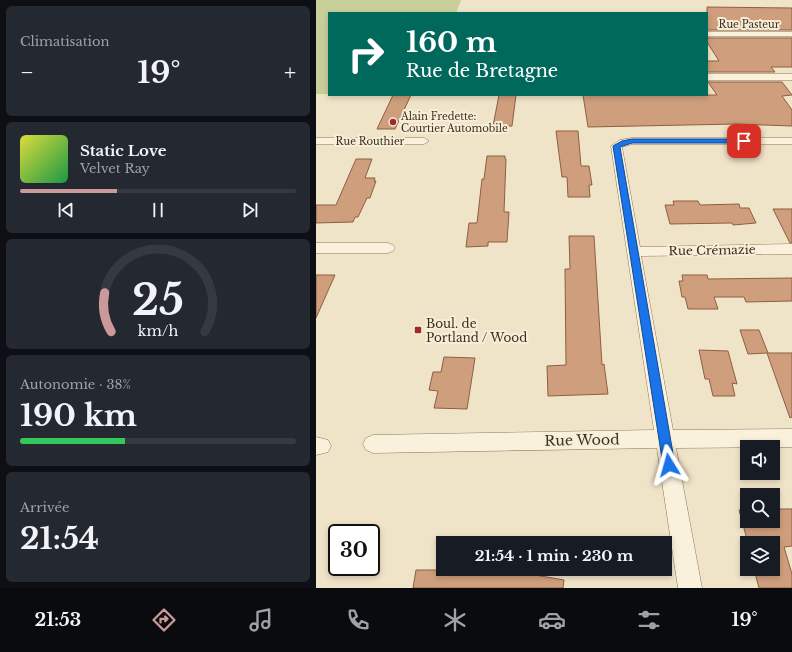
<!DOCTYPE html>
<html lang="fr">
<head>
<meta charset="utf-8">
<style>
  body { margin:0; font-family:"Libre Baskerville",serif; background:#242831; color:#f1f3f6; height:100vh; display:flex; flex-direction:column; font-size:15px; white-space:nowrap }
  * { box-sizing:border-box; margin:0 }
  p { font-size:13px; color:#9ea1a6 }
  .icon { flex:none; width:22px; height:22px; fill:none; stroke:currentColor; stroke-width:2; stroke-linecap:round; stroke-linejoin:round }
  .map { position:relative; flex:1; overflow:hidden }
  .details { display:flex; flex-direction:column; gap:6px; padding:6px; background:#0d0f14; width:316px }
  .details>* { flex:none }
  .guide { position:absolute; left:12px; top:12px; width:380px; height:84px; border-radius:0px; box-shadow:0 2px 6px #0003; background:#00695c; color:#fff; overflow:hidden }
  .buttons { position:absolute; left:424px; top:440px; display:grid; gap:8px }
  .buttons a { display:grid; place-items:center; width:40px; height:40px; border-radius:0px; background:#171b24; box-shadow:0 2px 6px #0003; font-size:20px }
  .speed { position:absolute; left:12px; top:524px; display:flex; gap:8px; font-size:20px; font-weight:700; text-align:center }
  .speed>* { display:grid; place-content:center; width:52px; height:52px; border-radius:50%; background:#171b24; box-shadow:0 2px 6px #0003; line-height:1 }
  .speed .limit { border:2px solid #111; border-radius:6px; background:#fff; color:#111 }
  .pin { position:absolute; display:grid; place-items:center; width:34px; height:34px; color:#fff; margin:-17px; border-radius:8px; box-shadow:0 2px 6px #0006 }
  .me { position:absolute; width:44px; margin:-22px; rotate:352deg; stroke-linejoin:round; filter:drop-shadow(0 0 3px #0008) }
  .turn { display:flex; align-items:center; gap:14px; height:84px; padding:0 12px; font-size:18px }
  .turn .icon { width:52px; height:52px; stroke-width:2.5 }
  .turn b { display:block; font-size:28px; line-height:34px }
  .big { font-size:30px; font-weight:800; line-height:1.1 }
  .details .tile { flex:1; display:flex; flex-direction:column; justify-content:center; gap:6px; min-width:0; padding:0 14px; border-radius:6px; background:#242831 }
  .details .dial { align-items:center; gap:0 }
  .dial svg { height:104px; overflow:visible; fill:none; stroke:#363941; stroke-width:7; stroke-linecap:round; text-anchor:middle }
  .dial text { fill:#f1f3f6; stroke:none }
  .song { display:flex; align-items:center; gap:12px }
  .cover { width:48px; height:48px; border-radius:6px; background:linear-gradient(135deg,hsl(60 70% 55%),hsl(140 70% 35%)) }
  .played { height:4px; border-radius:2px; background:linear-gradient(90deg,#cc999b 35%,#363941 35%) }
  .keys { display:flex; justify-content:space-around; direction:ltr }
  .heat { display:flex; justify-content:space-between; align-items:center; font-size:22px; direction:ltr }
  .charge { height:6px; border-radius:3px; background:linear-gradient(90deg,#34c759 38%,#363941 0) }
  .trip { position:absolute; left:120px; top:536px; width:236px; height:40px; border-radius:0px; background:#171b24; box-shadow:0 2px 6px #0003; font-weight:800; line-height:40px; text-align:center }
  .dock { display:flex; height:64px; justify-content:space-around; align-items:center; background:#090b0e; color:#9ea1a6 }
  .dock .icon { width:28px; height:28px }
  .dock .active { color:#cc999b }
  .dock b { font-size:18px; color:#f1f3f6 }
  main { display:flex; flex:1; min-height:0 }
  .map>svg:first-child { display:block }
  .green { fill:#c9cf9b }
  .building { fill:#cf9f7d; stroke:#8d5f41 }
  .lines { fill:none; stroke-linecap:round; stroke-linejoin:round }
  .minor-casing { stroke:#8d765c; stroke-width:1 }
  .minor { fill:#faf1dc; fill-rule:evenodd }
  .route { fill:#1a73e8; stroke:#114b97 }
  .poi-dot { fill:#9e2a2b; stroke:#f7eed8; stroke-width:1.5 }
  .labels { text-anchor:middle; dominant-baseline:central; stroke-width:4; stroke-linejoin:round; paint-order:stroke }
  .far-street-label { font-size:10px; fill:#3d2e20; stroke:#f7eed8 }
  .far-poi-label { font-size:10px; fill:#3d2e20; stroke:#f7eed8; text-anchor:start }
  .street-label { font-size:12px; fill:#3d2e20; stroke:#f7eed8 }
  .poi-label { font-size:12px; fill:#3d2e20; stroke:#f7eed8; text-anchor:start }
  .near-street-label { font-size:14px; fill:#3d2e20; stroke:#f7eed8 }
</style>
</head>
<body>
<main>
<section class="details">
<div class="tile"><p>Climatisation</p>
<div class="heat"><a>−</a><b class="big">19°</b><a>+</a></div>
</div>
<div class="tile">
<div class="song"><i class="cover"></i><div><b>Static Love</b><p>Velvet Ray</p></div></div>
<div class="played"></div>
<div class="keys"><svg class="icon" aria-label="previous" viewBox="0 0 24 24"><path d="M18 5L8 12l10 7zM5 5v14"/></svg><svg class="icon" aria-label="pause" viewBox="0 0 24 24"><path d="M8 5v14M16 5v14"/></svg><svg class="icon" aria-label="next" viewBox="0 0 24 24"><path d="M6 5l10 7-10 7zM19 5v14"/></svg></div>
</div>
<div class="tile dial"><svg viewBox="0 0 100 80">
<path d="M14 69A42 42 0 1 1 86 69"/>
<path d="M14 69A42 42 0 0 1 9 39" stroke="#cc999b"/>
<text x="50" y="56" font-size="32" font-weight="700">25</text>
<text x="50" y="72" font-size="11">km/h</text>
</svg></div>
<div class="tile"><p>Autonomie · 38%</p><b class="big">190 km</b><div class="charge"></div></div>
<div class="tile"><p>Arrivée</p><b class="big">21:54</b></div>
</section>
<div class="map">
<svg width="476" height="588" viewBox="0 0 476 588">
  <rect width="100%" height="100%" fill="#f0e4c8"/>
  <!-- green -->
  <polygon class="green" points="0,0 145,0 140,13 13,13 13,94 0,94"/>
  <!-- building -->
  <g class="building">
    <polygon points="391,7 476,8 476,30 391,30"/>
    <polygon points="391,38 476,38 476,67 455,67 459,72 391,72 391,61 403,61 391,42"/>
    <polygon points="392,82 466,82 476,95 466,96 476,110 476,126 420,124 272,127 267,95 401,95"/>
    <polygon points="77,95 95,95 79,129 61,129"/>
    <polygon points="183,95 200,95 196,126 177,126"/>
    <polygon points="240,131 262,131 265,166 273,166 276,185 273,185 274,197 252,197 251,177 246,177"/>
    <polygon points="171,156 189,156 189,159 190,159 188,212 193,212 191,242 172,242 172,246 150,247 153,223 161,223 166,179 168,179"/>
    <polygon points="40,159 56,159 49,178 59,178 58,181 60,181 54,198 51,198 42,217 39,217 37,222 0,223 0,205 20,205"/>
    <polygon points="357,201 382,201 384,205 423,204 424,208 433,208 440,223 417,225 416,223 354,224 349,205 358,205"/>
    <polygon points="457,209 476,209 476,243 474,243"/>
    <polygon points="253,236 278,236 286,365 288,364 292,394 232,396 231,366 250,365 249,269 254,269"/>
    <polygon points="0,275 19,275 0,318"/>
    <polygon points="366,275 391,275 392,279 476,278 476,301 430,302 428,297 398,297 402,309 372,309 369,297 366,297 363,281 367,281"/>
    <polygon points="424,330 443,330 452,353 476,353 476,417 474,418 451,353 432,354"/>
    <polygon points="383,350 412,351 421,384 416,383 419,396 397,396 393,379 389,379"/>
    <polygon points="128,357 159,358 151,409 118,408 122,391 113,390 117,372 125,372"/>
    <polygon points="457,509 476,509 476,546 468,547 476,574 476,588 443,588 438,569 457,569 457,543 432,543 423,510 431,510 431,521 457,521"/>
    <polygon points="158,569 219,569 219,575 248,580 247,588 97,588 100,570 128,570 127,574 157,573"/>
  </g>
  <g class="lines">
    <defs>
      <g id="minor">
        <rect x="391" y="32" width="85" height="4"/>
        <rect x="391" y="74" width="85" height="6"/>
        <polygon points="0,138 108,138 113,141 108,144 0,144"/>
        <polygon points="316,138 476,138 476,144 316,144 306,147 324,247 476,244 476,254 325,256 357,430 476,429 476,447 360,448 386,588 362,588 341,448 57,453 50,450 47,444 50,438 57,435 338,430 295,146 304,140"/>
        <polygon points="0,243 72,243 77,245 79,248 77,251 72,253 0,253"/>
        <polygon points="0,437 12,440 15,446 12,452 0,455"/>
      </g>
    </defs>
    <!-- minor casing -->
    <use href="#minor" class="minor-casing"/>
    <!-- minor -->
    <use href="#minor" class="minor"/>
  </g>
  <!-- route -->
  <polygon class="route" points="316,139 428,139 431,141 428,143 316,143 304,147 359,465 357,470 353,471 349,470 347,465 297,146 306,141"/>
  <!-- markers -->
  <g class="poi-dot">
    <circle cx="77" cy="122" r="4"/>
    <rect x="98" y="326" width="8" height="8" rx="2"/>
  </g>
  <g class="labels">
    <!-- far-street labels -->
    <g class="far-street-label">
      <text x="433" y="24">Rue Pasteur</text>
      <text x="54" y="141">Rue Routhier</text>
    </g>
    <!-- far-poi labels -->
    <g class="far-poi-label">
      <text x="85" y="116">Alain Fredette:<tspan x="85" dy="12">Courtier Automobile</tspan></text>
    </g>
    <!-- street labels -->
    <g class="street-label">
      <text transform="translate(396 250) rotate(-1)">Rue Crémazie</text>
    </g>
    <!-- poi labels -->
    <g class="poi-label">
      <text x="110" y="323">Boul. de<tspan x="110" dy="14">Portland / Wood</tspan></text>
    </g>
    <!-- near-street labels -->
    <g class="near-street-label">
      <text transform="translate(266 440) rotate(-1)">Rue Wood</text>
    </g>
  </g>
</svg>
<div class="buttons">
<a><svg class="icon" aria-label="sound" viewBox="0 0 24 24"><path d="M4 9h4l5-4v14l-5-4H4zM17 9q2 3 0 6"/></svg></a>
<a><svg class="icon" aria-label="search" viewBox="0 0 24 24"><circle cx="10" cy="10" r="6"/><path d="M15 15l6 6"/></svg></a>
<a><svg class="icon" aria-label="layers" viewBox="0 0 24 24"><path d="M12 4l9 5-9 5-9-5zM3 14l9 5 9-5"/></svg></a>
</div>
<div class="speed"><div class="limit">30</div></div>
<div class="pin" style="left:428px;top:141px;background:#d93025"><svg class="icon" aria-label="arrive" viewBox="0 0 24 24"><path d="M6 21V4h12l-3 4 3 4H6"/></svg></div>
<svg class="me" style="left:353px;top:465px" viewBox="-20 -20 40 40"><path d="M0-17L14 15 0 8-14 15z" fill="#1a73e8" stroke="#fff" stroke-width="4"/></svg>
<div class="trip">21:54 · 1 min · 230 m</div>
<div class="guide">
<div class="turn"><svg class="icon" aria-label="right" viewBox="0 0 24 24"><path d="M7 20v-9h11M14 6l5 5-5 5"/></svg><div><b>160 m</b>Rue de Bretagne</div></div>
</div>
</div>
</main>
<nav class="dock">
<b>21:53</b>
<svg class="icon active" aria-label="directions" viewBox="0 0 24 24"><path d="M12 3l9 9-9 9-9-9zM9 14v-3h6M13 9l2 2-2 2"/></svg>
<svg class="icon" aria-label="music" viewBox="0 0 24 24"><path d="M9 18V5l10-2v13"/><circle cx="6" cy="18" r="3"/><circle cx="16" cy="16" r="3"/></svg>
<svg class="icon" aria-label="phone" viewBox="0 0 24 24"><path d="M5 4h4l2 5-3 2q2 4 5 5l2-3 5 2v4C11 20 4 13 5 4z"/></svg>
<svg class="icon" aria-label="climate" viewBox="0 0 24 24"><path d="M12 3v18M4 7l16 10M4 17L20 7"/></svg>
<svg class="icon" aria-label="car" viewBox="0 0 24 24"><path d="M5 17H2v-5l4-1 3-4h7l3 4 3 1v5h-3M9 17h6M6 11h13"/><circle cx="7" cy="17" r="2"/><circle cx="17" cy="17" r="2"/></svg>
<svg class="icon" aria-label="filters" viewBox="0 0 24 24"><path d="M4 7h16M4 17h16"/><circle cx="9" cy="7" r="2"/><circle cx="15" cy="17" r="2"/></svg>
<b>19°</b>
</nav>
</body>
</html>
